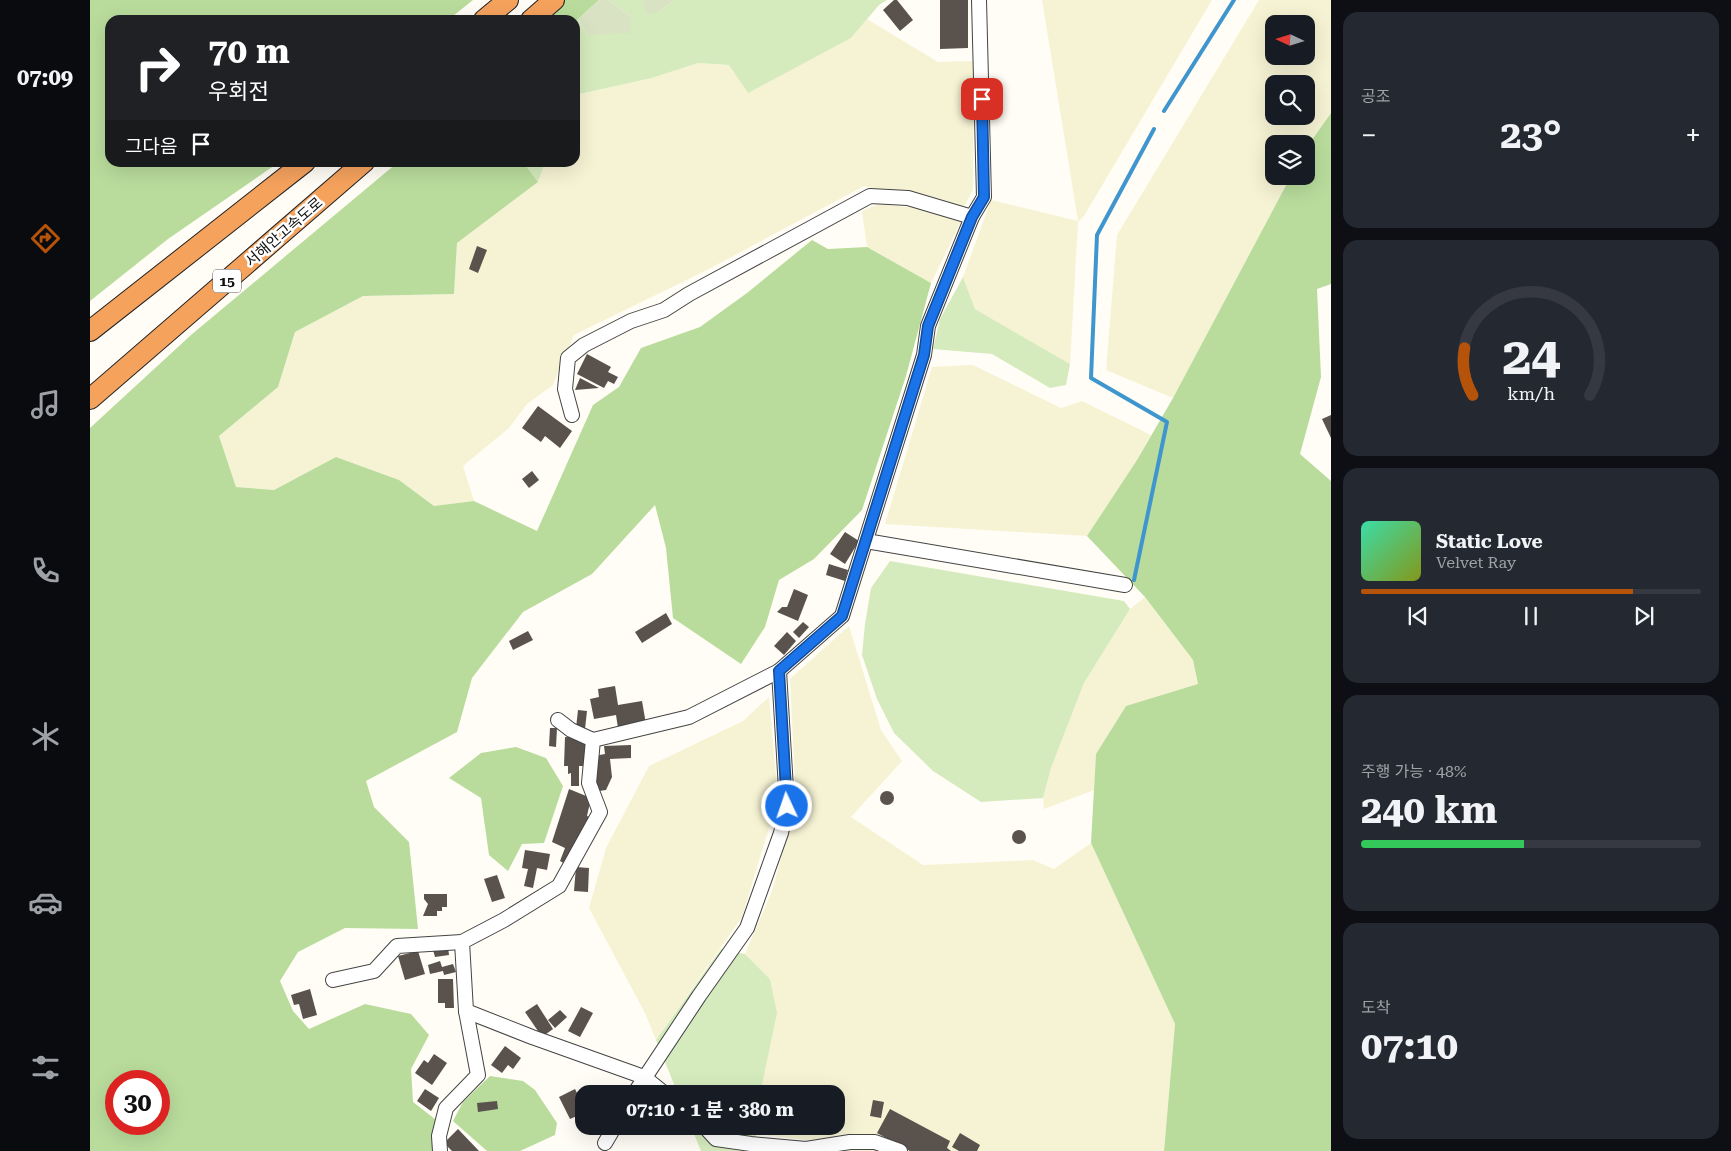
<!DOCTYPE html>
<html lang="ko">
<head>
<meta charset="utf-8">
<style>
  body { margin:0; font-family:"Roboto Serif","Noto Sans KR",serif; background:#242831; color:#f1f3f6; height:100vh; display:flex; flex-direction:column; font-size:19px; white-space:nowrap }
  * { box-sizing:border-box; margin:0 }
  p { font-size:16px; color:#9ea1a6 }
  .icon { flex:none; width:28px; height:28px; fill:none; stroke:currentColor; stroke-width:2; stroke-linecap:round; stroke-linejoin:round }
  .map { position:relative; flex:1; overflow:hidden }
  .drawer { display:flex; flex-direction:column; gap:12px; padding:12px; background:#0d0f14; width:400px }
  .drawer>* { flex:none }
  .top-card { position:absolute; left:15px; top:15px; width:475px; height:152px; border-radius:15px; box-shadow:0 5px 20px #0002; background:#202124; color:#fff; overflow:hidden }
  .needle { width:32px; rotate:274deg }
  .tools { position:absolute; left:1175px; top:15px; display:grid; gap:10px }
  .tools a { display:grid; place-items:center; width:50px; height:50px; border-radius:10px; background:#171b24; box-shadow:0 5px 20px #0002; font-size:25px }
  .speed { position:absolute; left:15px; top:1070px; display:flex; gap:10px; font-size:25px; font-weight:700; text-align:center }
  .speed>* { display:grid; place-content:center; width:65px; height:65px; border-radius:50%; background:#171b24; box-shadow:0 5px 20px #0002; line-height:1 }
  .speed .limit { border:8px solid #d22; background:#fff; color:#111 }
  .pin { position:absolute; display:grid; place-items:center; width:42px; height:42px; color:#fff; margin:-21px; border-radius:10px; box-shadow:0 2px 8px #0006 }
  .me { position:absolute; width:55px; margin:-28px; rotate:357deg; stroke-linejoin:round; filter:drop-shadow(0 0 4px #0008) }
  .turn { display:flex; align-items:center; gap:18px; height:105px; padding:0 20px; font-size:22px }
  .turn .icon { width:65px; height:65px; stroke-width:2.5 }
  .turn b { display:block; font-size:35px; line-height:42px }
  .then { display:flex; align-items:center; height:48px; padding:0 20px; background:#0003; gap:10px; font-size:19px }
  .big { font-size:38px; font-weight:700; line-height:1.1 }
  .drawer .tile { flex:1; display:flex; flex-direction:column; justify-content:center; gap:8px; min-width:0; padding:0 18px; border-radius:15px; background:#242831 }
  .drawer .dial { align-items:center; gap:0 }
  .dial svg { height:130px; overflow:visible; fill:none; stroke:#363941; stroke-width:7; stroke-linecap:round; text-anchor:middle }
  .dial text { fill:#f1f3f6; stroke:none }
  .song { display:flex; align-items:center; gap:15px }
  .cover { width:60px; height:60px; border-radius:8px; background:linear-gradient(135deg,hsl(160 70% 55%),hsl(70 70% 35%)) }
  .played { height:5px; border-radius:2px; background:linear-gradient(90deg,#b45309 80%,#363941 80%) }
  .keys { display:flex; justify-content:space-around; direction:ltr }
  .heat { display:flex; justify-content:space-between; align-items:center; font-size:28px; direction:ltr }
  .charge { height:8px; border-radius:4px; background:linear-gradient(90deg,#34c759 48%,#363941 0) }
  .trip { position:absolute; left:485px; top:1085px; width:270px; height:50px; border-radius:15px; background:#171b24; box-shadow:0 5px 20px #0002; font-weight:700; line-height:50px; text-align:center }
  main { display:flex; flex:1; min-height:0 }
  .dock { display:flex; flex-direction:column; width:90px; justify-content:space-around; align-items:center; background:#090b0e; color:#9ea1a6 }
  .dock .icon { width:35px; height:35px }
  .dock .on { color:#b45309 }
  .dock b { font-size:22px; color:#f1f3f6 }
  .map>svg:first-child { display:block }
  .farmland { fill:#f6f3d4; fill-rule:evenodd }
  .green { fill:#d5ebbd }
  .forest { fill:#b9dc9c; fill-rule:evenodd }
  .cemetery { fill:#d9e3c4 }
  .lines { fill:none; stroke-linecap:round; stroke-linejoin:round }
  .stream { stroke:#3f96cf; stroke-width:4 }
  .building { fill:#5a524d }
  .minor-casing { stroke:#444; stroke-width:16 }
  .highway-casing { stroke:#222; stroke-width:22 }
  .minor { stroke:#fff; stroke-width:14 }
  .highway { stroke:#f5a25d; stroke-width:20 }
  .route-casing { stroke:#114b97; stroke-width:12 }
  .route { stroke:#1a73e8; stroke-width:9 }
  .labels { text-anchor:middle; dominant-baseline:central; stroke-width:5; stroke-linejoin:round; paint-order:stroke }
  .shield { fill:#fff; stroke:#585858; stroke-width:1 }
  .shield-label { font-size:14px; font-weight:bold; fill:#111 }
  .street-label { font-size:15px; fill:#111; stroke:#fff }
</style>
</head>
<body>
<main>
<nav class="dock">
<b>07:09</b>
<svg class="icon on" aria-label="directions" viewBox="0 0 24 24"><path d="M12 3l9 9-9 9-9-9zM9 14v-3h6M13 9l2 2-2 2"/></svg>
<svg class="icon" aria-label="music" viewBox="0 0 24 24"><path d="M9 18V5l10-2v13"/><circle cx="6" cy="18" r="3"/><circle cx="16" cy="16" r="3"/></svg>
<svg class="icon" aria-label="phone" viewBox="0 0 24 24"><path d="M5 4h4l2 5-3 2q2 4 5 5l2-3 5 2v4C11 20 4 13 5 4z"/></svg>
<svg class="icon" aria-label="climate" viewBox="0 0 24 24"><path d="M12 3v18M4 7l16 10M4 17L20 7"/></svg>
<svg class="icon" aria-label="car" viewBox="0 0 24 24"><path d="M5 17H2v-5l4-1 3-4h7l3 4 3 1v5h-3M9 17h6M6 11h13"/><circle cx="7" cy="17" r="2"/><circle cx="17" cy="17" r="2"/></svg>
<svg class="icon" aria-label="filters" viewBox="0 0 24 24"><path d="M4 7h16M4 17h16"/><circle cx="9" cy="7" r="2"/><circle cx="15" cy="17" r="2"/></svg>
</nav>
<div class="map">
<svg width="1241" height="1151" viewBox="0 0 1241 1151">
  <rect width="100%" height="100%" fill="#fffdf5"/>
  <!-- farmland -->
  <g class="farmland">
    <polygon points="952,0 1122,0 994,216 988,222 980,364 885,309 873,277 901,200 988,221"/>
    <path d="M1169,0H1241V113L1216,147V144H1184V176H1201L1083,398L1016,370L1027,235ZM1184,24H1216V56H1184ZM1184,84H1216V116H1184Z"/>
    <polygon points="777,19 848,62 884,61 883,190 873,208 774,186 619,269 484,335 463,385 437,404 419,428 373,466 384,501 344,506 309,480 246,457 184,490 146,487 129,436 188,387 205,332 273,296 364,294 367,243 448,182 455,163 485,162 485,95 562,78 608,63 639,65 658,92 761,38"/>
    <polygon points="789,204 827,208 871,222 841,283 777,247 772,211"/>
    <polygon points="883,365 971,408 992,401 1061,435 1047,460 997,536 795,524 842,367"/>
    <polygon points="1055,597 1103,660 1108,685 1036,706 1006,754 1004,790 954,809 953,798 961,768 994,683 1040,609"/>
    <polygon points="759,626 791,730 812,761 761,817 833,865 943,860 964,869 1001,843 1085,1024 1074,1151 757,1151 761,1138 715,1140 667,1134 668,1126 746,1126 746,1094 670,1094 680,979 655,954 682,891 706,804 700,679"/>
    <polygon points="679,697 688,798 652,917 566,1040 555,1013 499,908 516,848 559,766 653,721"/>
  </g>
  <!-- green -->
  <g class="green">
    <polygon points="518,0 552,0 569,12 584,0 797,0 789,5 761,38 658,93 639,65 608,63 562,78 485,95 485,26 488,19 498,35 541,17"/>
    <polygon points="434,163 455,163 448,182"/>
    <polygon points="873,277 885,309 980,364 976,385 960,388 902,354 843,349 850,319"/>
    <polygon points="800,561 1034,601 1040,609 994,683 961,768 953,798 891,802 843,771 804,733 787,699 772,655 775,624 781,588"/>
    <polygon points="631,949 655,954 680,979 687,1013 670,1094 588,1094 566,1040"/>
    <polygon points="601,1126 668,1126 667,1134 653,1151 611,1151"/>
  </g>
  <!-- forest -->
  <g class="forest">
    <polygon points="0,0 383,0 358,20 20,20 20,162 188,163 78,239 0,301"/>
    <polygon points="471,0 509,0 488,19 485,26 485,20 448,20"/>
    <polygon points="1241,113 1241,284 1227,289 1231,377 1210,454 1241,481 1241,1151 1074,1151 1085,1024 1001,843 1006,754 1036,706 1108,684 1103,660 1055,597 997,536 1047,460 1083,398 1201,176 1216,176 1216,148"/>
    <path d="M307,163H434L448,182L367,243L364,294L273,296L205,332L188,387L129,436L146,487L184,490L246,457L309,480L344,506L384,501L447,531L503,405L529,387L551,348L610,327L657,293L722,240L738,249L777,247L841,283L816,376L772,510L724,559L689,580L675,627L651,664L583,618L576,548L565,505L502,574L433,612L382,678L367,732L276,781L284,807L319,842L328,929L255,928L208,952L190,981L203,1011L219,1029L275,1004L321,1014L339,1035L321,1069L323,1102L350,1123L347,1151H0V428L101,335ZM26,1081H69V1124H26Z"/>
    <polygon points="426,747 456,758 473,786 454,843 432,844 418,871 399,855 391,798 359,778 391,753"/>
    <polygon points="400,1076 433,1081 445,1090 467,1123 465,1135 430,1151 397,1151 363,1121 373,1102"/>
  </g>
  <!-- cemetery -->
  <g class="cemetery">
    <polygon points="509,0 518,0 541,17 540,33 498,35 488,19"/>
    <polygon points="552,0 584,0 569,12 558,15"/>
  </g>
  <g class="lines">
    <!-- stream -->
    <g class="stream">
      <polyline points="1074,111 1144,0"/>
      <polyline points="1044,580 1077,422 1001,378 1007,235 1064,129"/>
    </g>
  </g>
  <!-- building -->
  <g class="building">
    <polygon points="804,0 807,0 823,20 810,31 793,10"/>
    <polygon points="850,0 878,0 878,48 850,49"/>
    <polygon points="387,246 397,250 388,273 379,269"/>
    <polygon points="497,354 521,367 518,372 528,377 524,384 518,381 514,388 487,374"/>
    <polygon points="490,378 509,388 485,390"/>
    <polygon points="448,406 482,431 470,448 455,436 451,442 432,428"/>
    <polygon points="1241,415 1241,438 1232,419"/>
    <polygon points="442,471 449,480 439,488 432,479"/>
    <polygon points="755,532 769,541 755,564 740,554"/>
    <polygon points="739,564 758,570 755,581 736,575"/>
    <polygon points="704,589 718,595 708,621 687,612 692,607 697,607"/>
    <polygon points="576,613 582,624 552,643 545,632"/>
    <polygon points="713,622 719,627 709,638 703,632"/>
    <polygon points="438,631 443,640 423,650 419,641"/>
    <polygon points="697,632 706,641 694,655 684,646"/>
    <polygon points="525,686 528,705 552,701 556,724 528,728 526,715 504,719 500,699 509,697 508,689"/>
    <polygon points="488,710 497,711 495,729 486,728"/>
    <polygon points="460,728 467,728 466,747 459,746"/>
    <polygon points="475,737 496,738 495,766 489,766 489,786 481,786 481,773 478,774 478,766 474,766"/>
    <polygon points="541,745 541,758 520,759 522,777 516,790 509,791 508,786 504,787 503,777 507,776 504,756 515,754 514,746"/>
    <polygon points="479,789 501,798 497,816 502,818 477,865 470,861 475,848 462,842"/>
    <circle cx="797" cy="798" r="7"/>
    <circle cx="929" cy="837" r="7"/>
    <polygon points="435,850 460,854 457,870 447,868 443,888 434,886 438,869 432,868"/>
    <polygon points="486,867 499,868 498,892 484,891"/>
    <polygon points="407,875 415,898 402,902 394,879"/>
    <polygon points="334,894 357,894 357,907 352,907 352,911 347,911 347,916 333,916 338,904 334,899"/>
    <polygon points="358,947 359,955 345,957 343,950"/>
    <polygon points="328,951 335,974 315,980 308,956"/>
    <polygon points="350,961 352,967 363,964 366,972 354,975 353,971 340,974 338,965"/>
    <polygon points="348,979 363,979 364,1008 355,1008 355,1003 348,1003"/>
    <polygon points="220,989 227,1015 213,1019 209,1004 204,1005 201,995"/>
    <polygon points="447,1004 463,1029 452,1037 435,1012"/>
    <polygon points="491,1007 503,1013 490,1037 478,1031"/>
    <polygon points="470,1010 477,1017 465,1028 458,1020"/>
    <polygon points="415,1046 431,1058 423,1069 418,1065 412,1073 401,1065"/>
    <polygon points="344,1054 357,1063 342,1085 325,1073 334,1060 338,1063"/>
    <polygon points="335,1089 349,1098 341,1111 327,1101"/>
    <polygon points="485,1089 494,1107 494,1113 480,1119 469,1097"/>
    <polygon points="783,1100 794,1102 791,1118 780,1116"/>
    <polygon points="407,1101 408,1109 388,1112 387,1103"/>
    <polygon points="800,1109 860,1141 857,1148 861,1151 820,1151 787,1133"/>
    <polygon points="368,1129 389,1151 362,1151 354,1143"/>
    <polygon points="870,1133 890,1145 887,1151 869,1151 862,1147"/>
  </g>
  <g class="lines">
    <defs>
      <g id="minor">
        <polyline points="482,415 475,389 478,358 494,345 541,321 574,310 599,294 780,196 818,198 882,217"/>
        <polyline points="776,541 1035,585"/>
        <polyline points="468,720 481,730 503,740"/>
        <polyline points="243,980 284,971 307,946 372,942"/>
        <polyline points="544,1094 609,996 657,928 691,833 697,806 689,671"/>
        <polyline points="575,1094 554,1077 442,1037 376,1011 372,942 414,920 469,886 510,812 499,783 503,740 599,717 689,671 752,616 834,355 838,326 882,217 894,197 889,0"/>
        <polyline points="614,1126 626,1139 661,1144 716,1149 760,1142 785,1142 810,1151"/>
        <polyline points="515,1143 525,1126"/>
        <polyline points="350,1151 349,1136 356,1108 388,1075 376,1011"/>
      </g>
      <g id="highway">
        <polyline points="394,20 418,0"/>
        <polyline points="441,20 464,0"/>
        <polyline points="0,331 215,162"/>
        <polyline points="0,399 274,162"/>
      </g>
    </defs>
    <!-- minor casing -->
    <use href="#minor" class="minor-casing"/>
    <!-- highway casing -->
    <use href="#highway" class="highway-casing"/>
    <!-- minor -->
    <use href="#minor" class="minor"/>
    <!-- highway -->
    <use href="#highway" class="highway"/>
  </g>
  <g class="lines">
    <defs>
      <polyline id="route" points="697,806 689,671 752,616 834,355 838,326 882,217 894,197 892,99"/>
    </defs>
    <!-- route casing -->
    <use href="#route" class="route-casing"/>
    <!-- route -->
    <use href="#route" class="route"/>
  </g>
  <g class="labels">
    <!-- shield labels -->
    <rect class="shield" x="123" y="269.5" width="28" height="23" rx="4"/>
    <g class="shield-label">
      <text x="137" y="281">15</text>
    </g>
    <!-- street labels -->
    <g class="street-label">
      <text transform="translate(194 232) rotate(-41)">서해안고속도로</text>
    </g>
  </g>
</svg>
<div class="tools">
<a><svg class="needle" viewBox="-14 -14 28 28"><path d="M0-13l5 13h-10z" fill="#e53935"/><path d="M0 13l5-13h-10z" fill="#9ea1a6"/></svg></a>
<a><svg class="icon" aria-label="search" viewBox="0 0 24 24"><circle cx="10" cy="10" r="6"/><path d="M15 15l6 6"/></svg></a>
<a><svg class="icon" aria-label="layers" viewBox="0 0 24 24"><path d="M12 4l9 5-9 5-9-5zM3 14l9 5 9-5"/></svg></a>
</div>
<div class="speed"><div class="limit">30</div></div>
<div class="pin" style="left:892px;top:99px;background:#d93025"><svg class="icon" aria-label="arrive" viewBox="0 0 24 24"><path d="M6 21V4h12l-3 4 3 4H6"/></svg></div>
<svg class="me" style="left:697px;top:806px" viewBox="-20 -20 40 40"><circle r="17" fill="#1a73e8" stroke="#fff" stroke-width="3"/><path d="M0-11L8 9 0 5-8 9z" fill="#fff"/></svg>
<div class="trip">07:10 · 1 분 · 380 m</div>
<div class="top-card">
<div class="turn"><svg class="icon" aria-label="right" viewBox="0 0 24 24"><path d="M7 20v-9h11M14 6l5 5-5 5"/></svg><div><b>70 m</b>우회전</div></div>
<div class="then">그다음<svg class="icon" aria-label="arrive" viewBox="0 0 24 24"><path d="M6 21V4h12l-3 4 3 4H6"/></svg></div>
</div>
</div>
<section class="drawer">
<div class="tile"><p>공조</p>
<div class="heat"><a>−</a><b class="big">23°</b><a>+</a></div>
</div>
<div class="tile dial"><svg viewBox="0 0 100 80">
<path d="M14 69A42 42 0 1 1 86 69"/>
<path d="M14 69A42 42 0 0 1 9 40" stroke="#b45309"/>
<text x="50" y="56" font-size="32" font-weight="700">24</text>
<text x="50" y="72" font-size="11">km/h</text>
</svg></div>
<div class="tile">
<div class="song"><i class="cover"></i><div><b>Static Love</b><p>Velvet Ray</p></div></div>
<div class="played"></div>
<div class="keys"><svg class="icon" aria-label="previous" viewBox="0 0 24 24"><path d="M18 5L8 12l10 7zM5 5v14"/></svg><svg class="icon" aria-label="pause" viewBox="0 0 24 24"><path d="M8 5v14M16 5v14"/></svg><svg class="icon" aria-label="next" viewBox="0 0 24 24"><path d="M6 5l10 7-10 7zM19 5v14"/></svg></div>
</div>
<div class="tile"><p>주행 가능 · 48%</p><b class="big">240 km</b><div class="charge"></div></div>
<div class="tile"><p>도착</p><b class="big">07:10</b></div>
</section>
</main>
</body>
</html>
